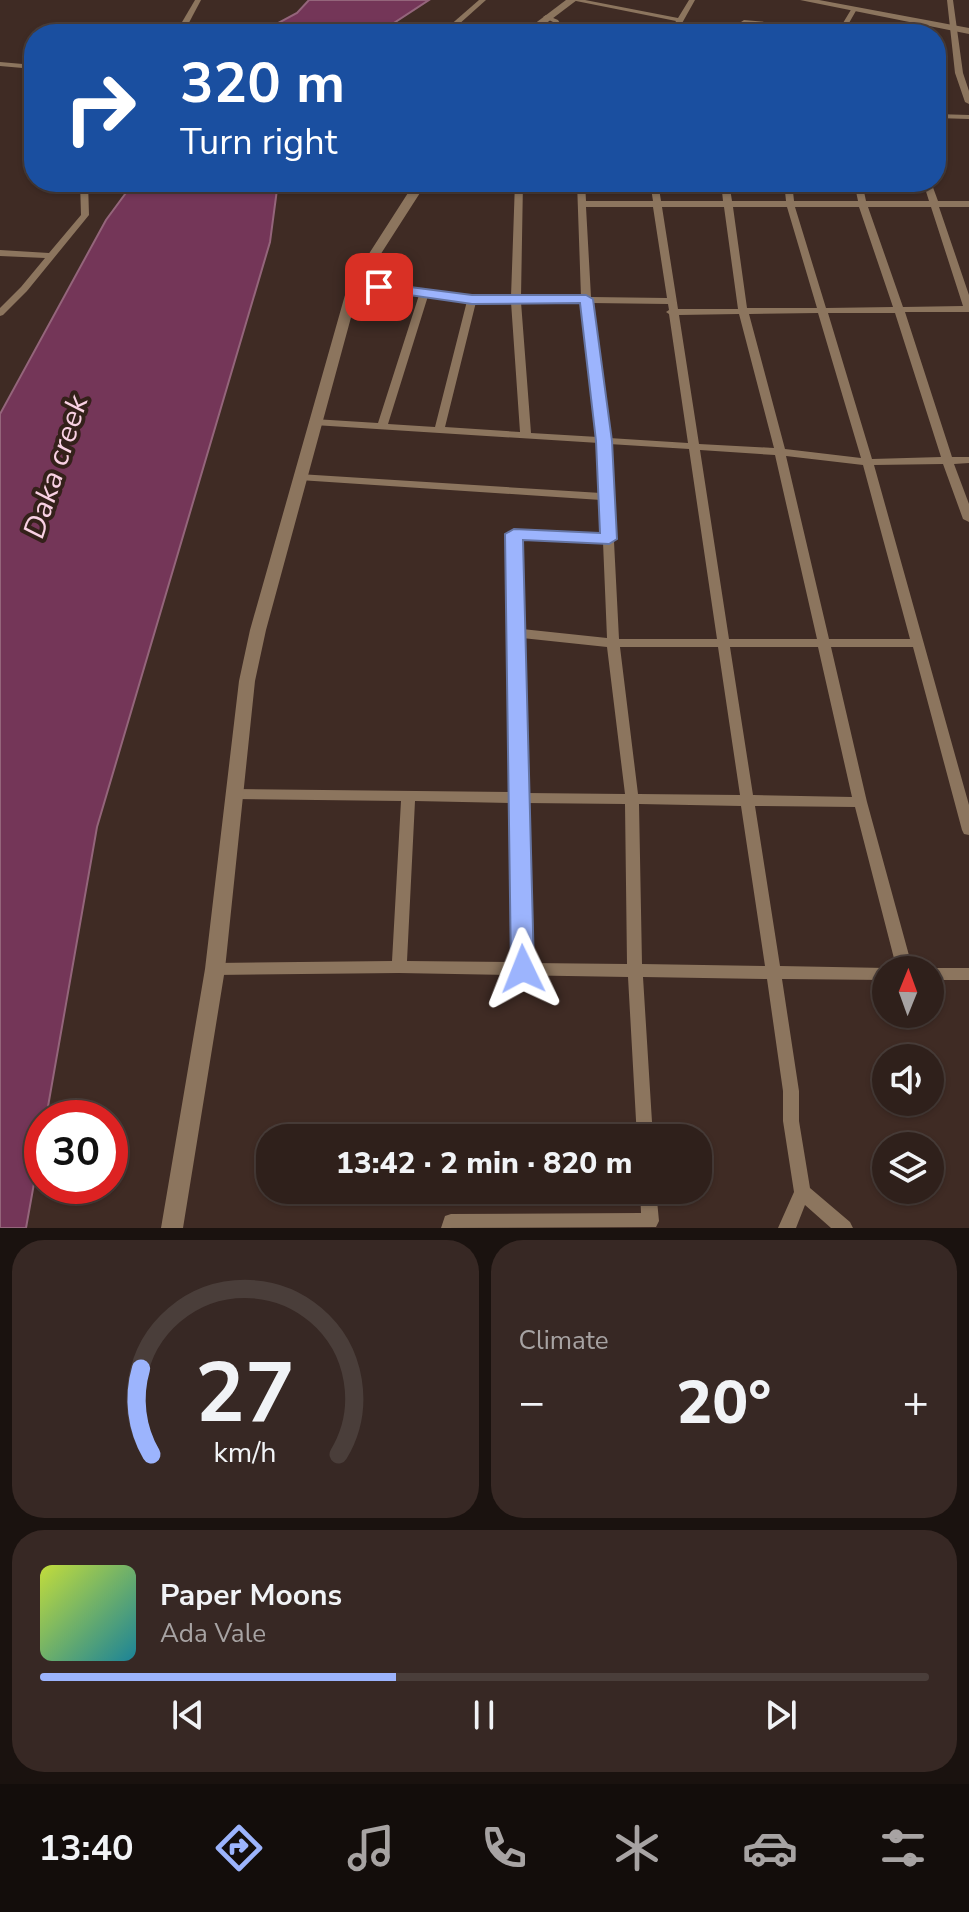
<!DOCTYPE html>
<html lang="en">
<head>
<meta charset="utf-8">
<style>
  body { margin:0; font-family:"Nunito Sans",sans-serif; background:#372824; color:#f1f3f6; height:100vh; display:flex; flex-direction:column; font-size:30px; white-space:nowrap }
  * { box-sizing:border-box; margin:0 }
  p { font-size:26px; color:#a7a3a3 }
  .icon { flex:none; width:44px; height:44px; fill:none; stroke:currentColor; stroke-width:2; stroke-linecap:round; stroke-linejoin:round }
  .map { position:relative; height:1228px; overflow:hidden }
  .drawer { display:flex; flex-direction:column; gap:12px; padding:12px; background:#1a120f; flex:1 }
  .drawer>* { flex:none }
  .banner { position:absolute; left:24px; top:24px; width:922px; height:168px; border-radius:32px; box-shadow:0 2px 6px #0004,0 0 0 2px #4a3e3a; background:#1a4fa0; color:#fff; overflow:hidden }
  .needle { width:52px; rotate:1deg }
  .fabs { position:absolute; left:872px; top:956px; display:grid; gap:16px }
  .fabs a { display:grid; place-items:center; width:72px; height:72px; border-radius:50%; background:#2f201b; box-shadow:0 2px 6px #0004,0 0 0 2px #4a3e3a; font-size:40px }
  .speed { position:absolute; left:24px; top:1100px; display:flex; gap:16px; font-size:40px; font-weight:700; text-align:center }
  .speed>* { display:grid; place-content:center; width:104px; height:104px; border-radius:50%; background:#2f201b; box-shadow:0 2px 6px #0004,0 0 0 2px #4a3e3a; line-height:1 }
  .speed .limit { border:12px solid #d22; background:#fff; color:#111 }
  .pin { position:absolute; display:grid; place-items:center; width:68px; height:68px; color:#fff; margin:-34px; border-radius:16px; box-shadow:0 4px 12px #0006 }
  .me { position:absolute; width:88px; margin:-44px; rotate:358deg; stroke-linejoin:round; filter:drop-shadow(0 0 6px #0008) }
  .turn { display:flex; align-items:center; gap:28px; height:168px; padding:0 24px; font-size:36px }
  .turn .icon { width:104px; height:104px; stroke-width:2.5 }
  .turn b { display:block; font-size:56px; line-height:68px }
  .big { font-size:60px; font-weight:800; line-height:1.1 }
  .drawer .tile { flex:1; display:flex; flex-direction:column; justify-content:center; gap:12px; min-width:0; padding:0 28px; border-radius:32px; background:#372824 }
  .drawer .dial { align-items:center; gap:0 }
  .dial svg { height:208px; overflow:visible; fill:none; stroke:#4a3e3a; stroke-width:7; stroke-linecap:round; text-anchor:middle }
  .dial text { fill:#f1f3f6; stroke:none }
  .song { display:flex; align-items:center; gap:24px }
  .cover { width:96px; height:96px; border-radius:12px; background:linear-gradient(135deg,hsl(70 70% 55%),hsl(190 70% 35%)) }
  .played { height:8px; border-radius:4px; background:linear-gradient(90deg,#9cb4fd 40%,#4a3e3a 40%) }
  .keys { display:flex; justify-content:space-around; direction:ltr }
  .heat { display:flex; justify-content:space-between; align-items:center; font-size:44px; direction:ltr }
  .drawer .tiles { flex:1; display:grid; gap:12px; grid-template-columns:1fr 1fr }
  .tile:last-child { grid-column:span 2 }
  .trip { position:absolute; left:256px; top:1124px; width:456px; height:80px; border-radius:32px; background:#2f201b; box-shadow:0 2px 6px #0004,0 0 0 2px #4a3e3a; font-weight:800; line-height:80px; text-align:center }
  .dock { display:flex; height:128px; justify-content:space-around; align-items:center; background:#130d0b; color:#a7a3a3 }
  .dock .icon { width:56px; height:56px }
  .dock .on { color:#9cb4fd }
  .dock b { font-size:36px; color:#f1f3f6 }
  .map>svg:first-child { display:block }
  .water { fill:#743658; stroke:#94657b; stroke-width:2 }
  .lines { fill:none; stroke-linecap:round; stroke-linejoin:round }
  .minor { fill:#8c755e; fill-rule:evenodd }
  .tertiary { fill:#8c755e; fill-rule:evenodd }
  .route { fill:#9cb4fd; stroke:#6575a4; stroke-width:2 }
  .labels { text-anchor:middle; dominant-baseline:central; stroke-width:8; stroke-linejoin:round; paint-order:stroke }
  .water-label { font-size:30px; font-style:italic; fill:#f9d1e3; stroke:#34211a }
</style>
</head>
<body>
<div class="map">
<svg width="969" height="1228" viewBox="0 0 969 1228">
  <rect width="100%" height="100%" fill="#3f2b24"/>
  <!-- water -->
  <g class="water">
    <polygon points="309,0 429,0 377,34 265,34 265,30 297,13"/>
    <polygon points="134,182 278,182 270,242 97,827 46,1118 42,1118 42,1139 26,1228 0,1228 0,414 106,220"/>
  </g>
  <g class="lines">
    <!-- minor -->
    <g class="minor">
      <polygon points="195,0 201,0 183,34 175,34"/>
      <polygon points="479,0 486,0 448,34 440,34"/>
      <polygon points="571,0 585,0 678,18 689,0 695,0 676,34 668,34 676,21"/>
      <polygon points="947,0 953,0 963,73 969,91 969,104 965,102 955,73"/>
      <polygon points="854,7 857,9 849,23 849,34 744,24 741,22 744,20 842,29 843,23 852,8"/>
      <polygon points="546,15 558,20 567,34 559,34 553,22 543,17"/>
      <polygon points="0,62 34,65 34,69 0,66"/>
      <polygon points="936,114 969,115 969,119 936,118"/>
      <polygon points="80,182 88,182 89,215 27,291 3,315 0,316 0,308 21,287 45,258 0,256 0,250 49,253 81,215"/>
      <path d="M515,182H523L521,297H581L577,182H585L586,201H653L650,182H658L661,201H723L721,182H729L732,201H786L784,182H792L794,201H858L854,182H862L866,201H929L923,182H931L938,201H969V207H939L969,295V312H905L952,457H969V463L954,464L969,504V522L963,519L943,464L874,465L969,805V835L964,834L962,830L913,647H831L867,802L913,970H897L855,807L755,806L780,966L886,968L892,970H886V980L782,979L799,1091V1121L810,1188L850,1222L853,1228H831L805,1205L796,1228H778L794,1192L783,1121V1091L767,979L643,977L653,1138H637L628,977L399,973L215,975L210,973L207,969L210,965L215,963L392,961L401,801L233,799L228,798L226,794L228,790L233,789L513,792L508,534L514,530L603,535L601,500L299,480L294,477L299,474L601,493L599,443L314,425L309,422L314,419L378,423L419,295L356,287L353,286V282L472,296L511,297ZM586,207H653L667,298L591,297ZM662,207H724L738,309H678ZM733,207H787L817,308H747ZM795,207H859L893,307L826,308ZM868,207H931L963,306L903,307ZM428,296L467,301L435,427L388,424ZM476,302H511L520,432L445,427ZM521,302L582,303L598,437L531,433ZM591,303L668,304L669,310L666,312L669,314L688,443L609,438ZM818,313L861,458L785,449L749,314ZM828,313H895L941,457L872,459ZM739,314L774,448L699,444L679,315ZM609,444L689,449L717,639H619ZM700,450L775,455L817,639H729ZM786,456L863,465L910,639H829ZM520,538L603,542L607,638L522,629ZM522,638L607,647L625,794L526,793ZM620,647H718L740,795L638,794ZM730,647H818L852,797L753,795ZM415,801L513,803L515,962L407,961ZM526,803L625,804L627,964L530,963ZM639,804L741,806L765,966L642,964Z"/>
      <polygon points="930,968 969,968 969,980 930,980 930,970 924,970"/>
      <polygon points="640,1190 656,1190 659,1221 656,1227 441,1228 445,1216 451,1214 641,1213"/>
    </g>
    <!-- tertiary -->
    <g class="tertiary">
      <polygon points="566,0 577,0 532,34 521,34"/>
      <polygon points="800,0 819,0 969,28 969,34"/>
      <polygon points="415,182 427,182 359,288 266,630 255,681 225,969 183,1228 161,1228 205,969 239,681 250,630 347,288"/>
    </g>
  </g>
  <!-- route -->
  <polygon class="route" points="379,283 472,295 586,295 593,299 612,441 617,539 609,544 523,540 534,969 531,976 523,979 515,976 511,969 505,534 514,529 600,533 596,441 580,303 472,304 374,290 374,284"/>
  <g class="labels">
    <!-- water labels -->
    <g class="water-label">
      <text transform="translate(56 467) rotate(-72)">Daka creek</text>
    </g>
  </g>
</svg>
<div class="fabs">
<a><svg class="needle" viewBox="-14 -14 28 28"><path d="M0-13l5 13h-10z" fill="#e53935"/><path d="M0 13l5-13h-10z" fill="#a7a3a3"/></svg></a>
<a><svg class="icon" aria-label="sound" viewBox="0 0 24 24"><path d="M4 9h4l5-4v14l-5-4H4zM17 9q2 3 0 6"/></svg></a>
<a><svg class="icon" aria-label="layers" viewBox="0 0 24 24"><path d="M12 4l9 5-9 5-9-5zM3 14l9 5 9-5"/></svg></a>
</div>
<div class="speed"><div class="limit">30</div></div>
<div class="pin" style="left:379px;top:287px;background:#d93025"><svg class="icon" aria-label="arrive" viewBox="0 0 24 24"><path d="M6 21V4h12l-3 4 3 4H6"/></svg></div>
<svg class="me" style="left:523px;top:969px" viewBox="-20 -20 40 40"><path d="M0-17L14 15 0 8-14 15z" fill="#9cb4fd" stroke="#fff" stroke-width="4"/></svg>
<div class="trip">13:42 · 2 min · 820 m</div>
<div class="banner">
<div class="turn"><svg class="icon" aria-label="right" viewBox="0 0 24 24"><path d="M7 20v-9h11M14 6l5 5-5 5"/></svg><div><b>320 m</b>Turn right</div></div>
</div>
</div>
<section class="drawer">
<div class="tiles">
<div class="tile dial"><svg viewBox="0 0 100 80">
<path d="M14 69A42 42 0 1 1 86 69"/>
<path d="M14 69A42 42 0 0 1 10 36" stroke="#9cb4fd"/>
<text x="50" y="56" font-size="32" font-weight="700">27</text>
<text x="50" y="72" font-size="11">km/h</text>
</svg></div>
<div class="tile"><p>Climate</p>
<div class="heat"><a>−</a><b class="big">20°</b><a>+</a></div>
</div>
<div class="tile">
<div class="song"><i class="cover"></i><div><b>Paper Moons</b><p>Ada Vale</p></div></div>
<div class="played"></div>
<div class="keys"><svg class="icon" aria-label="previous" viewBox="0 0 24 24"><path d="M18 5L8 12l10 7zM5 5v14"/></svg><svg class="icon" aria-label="pause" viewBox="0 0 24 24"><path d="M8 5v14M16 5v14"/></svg><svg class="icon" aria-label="next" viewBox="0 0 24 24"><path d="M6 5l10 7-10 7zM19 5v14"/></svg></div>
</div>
</div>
</section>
<nav class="dock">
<b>13:40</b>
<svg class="icon on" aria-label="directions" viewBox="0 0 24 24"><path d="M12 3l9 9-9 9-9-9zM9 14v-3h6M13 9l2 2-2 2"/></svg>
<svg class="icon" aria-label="music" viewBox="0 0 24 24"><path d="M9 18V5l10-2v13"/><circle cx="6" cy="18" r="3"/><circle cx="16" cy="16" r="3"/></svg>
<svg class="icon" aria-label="phone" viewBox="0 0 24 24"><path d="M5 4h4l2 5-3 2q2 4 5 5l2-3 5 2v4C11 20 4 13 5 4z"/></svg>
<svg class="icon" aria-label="climate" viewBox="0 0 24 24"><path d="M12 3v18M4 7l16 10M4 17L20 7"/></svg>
<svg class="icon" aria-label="car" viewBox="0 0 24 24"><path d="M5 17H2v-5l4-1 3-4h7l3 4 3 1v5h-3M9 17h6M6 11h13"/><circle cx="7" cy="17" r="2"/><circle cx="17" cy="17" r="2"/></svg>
<svg class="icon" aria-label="filters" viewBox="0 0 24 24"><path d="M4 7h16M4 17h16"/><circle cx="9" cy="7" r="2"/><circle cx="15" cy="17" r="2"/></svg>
</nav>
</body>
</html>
